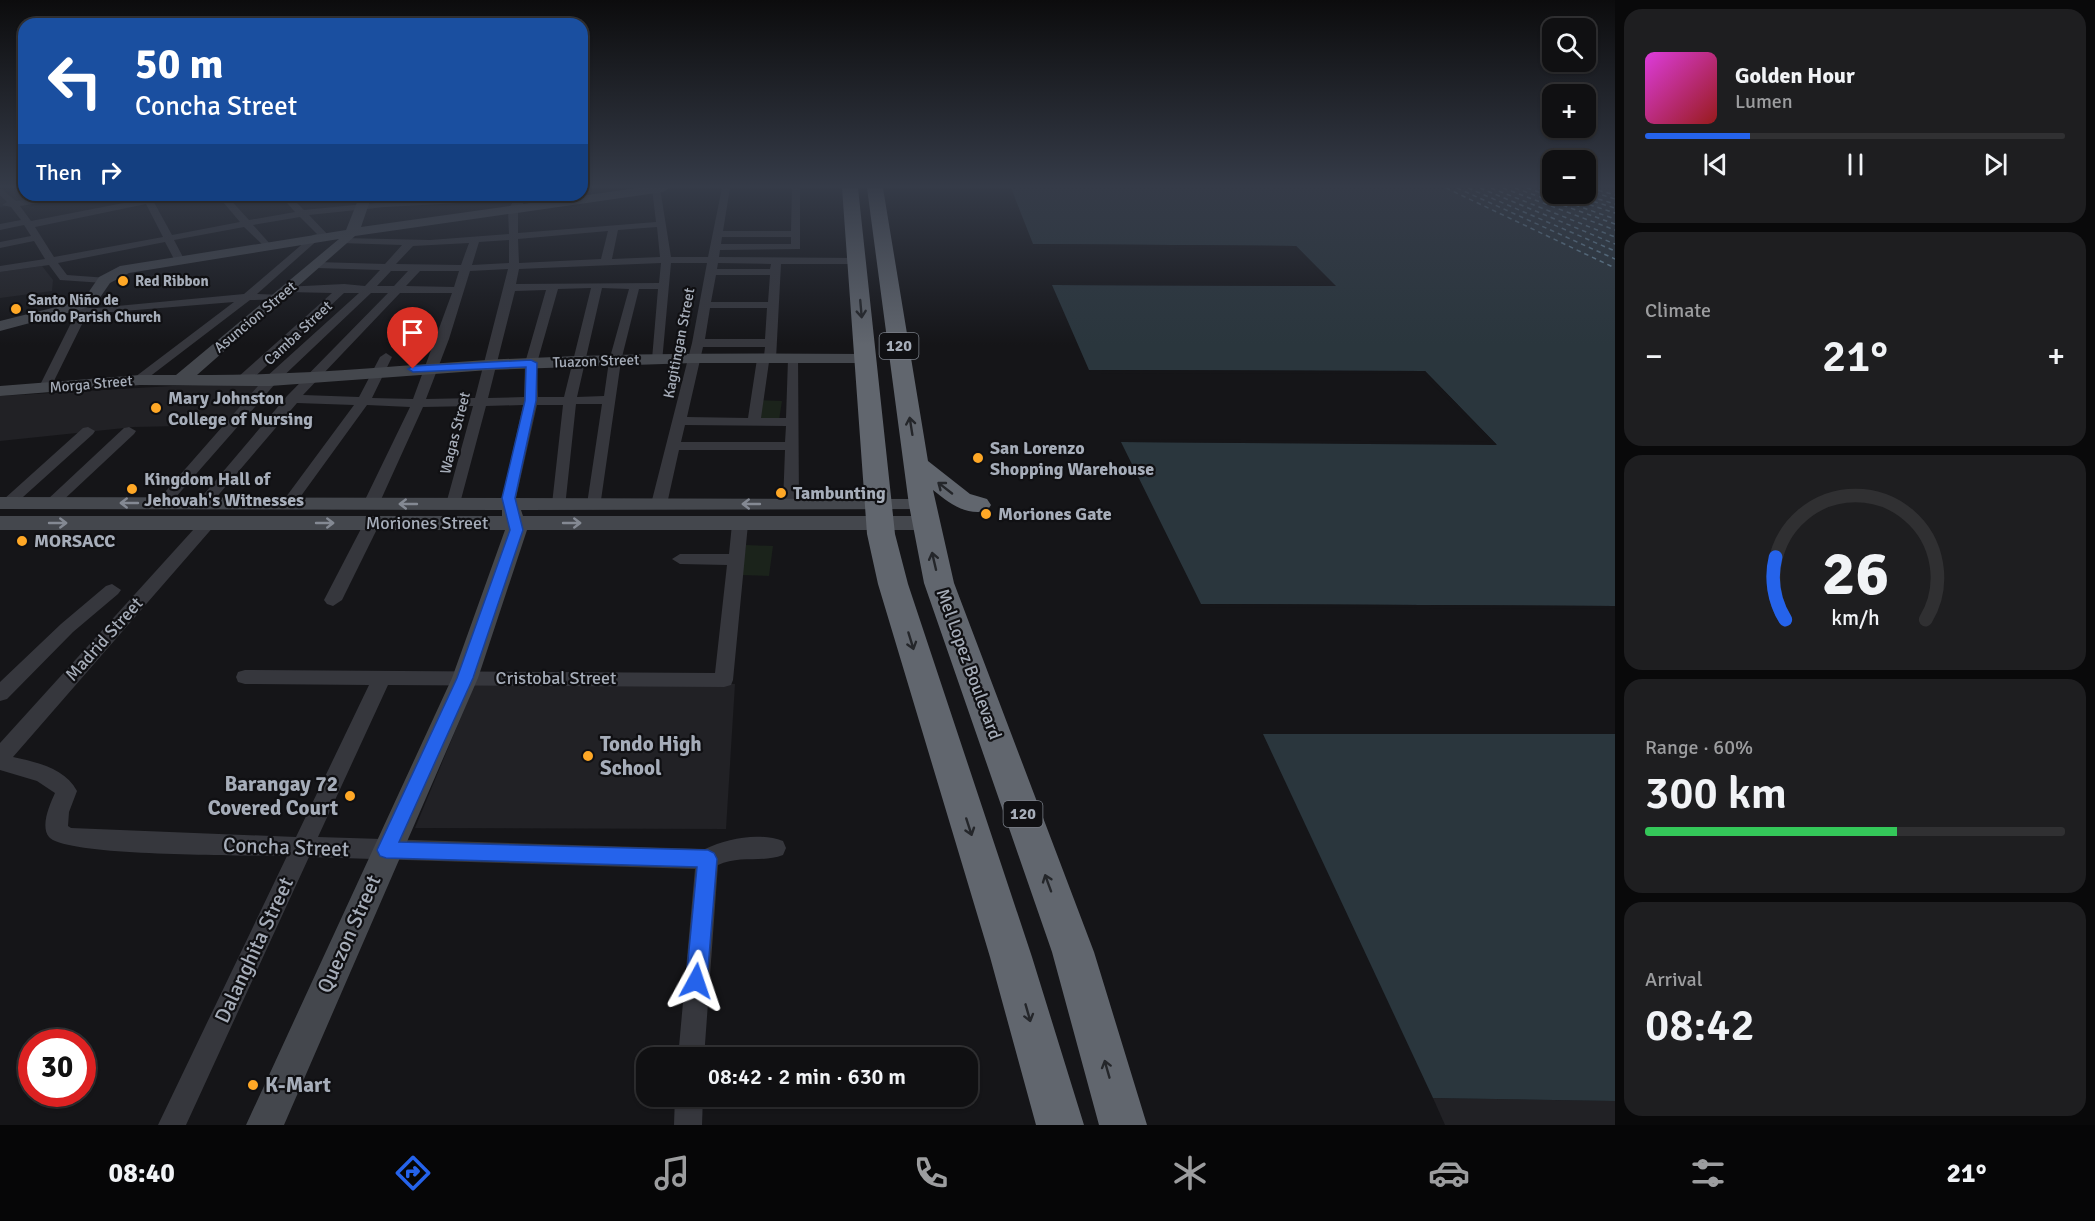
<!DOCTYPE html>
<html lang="en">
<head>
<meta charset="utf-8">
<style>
  body { margin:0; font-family:Signika,sans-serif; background:#1e1e20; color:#f1f3f6; height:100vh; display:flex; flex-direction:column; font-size:22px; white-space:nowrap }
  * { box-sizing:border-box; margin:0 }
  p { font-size:20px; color:#9c9d9f }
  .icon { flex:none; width:33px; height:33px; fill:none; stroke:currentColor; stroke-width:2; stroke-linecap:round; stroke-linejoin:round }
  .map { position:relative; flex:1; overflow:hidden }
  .drawer { display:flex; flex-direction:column; gap:9px; padding:9px; background:#09090a; width:480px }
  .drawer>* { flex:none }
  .hud { position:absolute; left:18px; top:18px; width:570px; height:183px; border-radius:18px; box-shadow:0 2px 4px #0004,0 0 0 2px #303032; background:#1a4fa0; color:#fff; overflow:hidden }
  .buttons { position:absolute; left:1542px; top:18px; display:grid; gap:12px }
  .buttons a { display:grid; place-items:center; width:54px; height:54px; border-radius:12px; background:#101012; box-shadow:0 2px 4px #0004,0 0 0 2px #303032; font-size:30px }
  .speed { position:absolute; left:18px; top:1029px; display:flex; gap:12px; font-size:30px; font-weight:700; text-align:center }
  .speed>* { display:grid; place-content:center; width:78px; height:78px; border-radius:50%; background:#101012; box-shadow:0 2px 4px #0004,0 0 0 2px #303032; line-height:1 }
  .speed .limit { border:9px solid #d22; background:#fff; color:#111 }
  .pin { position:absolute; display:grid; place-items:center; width:51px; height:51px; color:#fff; margin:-62px -26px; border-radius:50% 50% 50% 0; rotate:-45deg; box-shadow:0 0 6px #0007 }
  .pin .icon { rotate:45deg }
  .me { position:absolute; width:66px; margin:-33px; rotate:5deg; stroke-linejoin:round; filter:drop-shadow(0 0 4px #0008) }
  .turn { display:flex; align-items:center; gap:21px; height:126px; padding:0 18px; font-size:27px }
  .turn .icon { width:78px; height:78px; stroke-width:2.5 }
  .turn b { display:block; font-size:42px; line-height:51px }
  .then { display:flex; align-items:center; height:57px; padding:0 18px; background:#0003; gap:12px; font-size:22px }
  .big { font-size:45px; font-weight:600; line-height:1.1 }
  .drawer .card { flex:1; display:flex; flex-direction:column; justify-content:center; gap:9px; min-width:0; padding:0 21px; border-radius:18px; background:#1e1e20 }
  .drawer .dial { align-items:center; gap:0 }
  .dial svg { height:156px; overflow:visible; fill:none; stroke:#303032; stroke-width:7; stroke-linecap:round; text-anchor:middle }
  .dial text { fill:#f1f3f6; stroke:none }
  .song { display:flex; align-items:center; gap:18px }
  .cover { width:72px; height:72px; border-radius:9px; background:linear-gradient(135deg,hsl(300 70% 55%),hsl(0 70% 35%)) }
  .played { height:6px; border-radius:3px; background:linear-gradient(90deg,#2563eb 25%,#303032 25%) }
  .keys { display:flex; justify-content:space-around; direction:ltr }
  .heat { display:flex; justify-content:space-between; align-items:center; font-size:33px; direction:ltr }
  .charge { height:9px; border-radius:4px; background:linear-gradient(90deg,#34c759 60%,#303032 0) }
  .trip { position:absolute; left:636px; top:1047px; width:342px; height:60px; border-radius:18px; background:#101012; box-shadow:0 2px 4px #0004,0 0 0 2px #303032; font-weight:600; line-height:60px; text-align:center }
  .tabs { display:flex; height:96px; justify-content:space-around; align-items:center; background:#060607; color:#9c9d9f }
  .tabs .icon { width:42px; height:42px }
  .tabs .active { color:#2563eb }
  .tabs b { font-size:27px; color:#f1f3f6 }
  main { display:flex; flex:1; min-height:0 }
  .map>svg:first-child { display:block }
  .built { fill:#212125 }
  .green { fill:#1b231b }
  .water { fill:#2a363d }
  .pier { fill:#151518 }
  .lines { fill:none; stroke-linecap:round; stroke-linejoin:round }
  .ferry { stroke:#799fb7; stroke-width:1.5; stroke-dasharray:4.5 4; stroke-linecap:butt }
  .street { fill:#36373d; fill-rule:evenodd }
  .secondary { fill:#44474d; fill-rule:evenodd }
  .highway { fill:#61666e; fill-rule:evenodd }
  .oneway { stroke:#24262a }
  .oneway2 { stroke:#848993 }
  .route { fill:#2563eb; stroke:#184099; stroke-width:1.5 }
  .poi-dot { fill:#ffa826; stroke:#101013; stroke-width:2 }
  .labels { text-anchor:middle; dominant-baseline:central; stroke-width:4.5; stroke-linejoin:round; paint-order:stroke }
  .far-poi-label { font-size:15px; font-weight:bold; fill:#a6adb9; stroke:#101013; text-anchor:start }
  .far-street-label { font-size:15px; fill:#a6adb9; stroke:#101013 }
  .shield { fill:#101013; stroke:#797e87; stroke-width:1.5 }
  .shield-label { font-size:16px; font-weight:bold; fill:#a6adb9 }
  .poi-label { font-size:18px; font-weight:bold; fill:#a6adb9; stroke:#101013; text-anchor:start }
  .street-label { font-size:18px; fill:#a6adb9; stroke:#101013 }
  .near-poi-label { font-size:21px; font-weight:bold; fill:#a6adb9; stroke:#101013; text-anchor:start }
  .near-street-label { font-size:21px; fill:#a6adb9; stroke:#101013 }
</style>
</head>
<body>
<main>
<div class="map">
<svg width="1615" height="1125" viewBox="0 0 1615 1125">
  <rect width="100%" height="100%" fill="#151518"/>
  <!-- built -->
  <g class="built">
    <polygon points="0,188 24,188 24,195 86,195 0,207"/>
    <polygon points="42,266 53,280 52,291 0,298 0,272"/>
    <polygon points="267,384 227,425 134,427 0,441 0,396 172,386"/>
    <polygon points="475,683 735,684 726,829 415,828"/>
    <polygon points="1433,1098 1615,1101 1615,1125 1445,1125"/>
  </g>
  <!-- green -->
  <g class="green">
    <polygon points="759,400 782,401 779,420 756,419"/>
    <polygon points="746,545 773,546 769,576 741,575"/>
  </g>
  <!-- water -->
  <g class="water">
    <polygon points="1011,188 1552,188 1552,194 1586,194 1586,188 1615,188 1615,606 1201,604 1121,442 1496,444 1425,371 1089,370 1052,285 1335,286 1296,246 1033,244"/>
    <polygon points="1263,734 1615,734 1615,1101 1433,1098"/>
  </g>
  <!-- pier -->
  <g class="pier">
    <polygon points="1033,244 1296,246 1336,286 1052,285 1051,282 1328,283 1295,249 1034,247"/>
    <polygon points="1089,370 1425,371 1497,445 1121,442 1120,439 1490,442 1423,374 1091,373"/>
    <polygon points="1201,604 1615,606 1615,609 1202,607"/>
    <polygon points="1262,731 1615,731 1615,734 1263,734"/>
  </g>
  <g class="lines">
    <!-- ferry -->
    <g class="ferry">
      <polyline points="1446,188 1615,268"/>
      <polyline points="1457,188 1615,259"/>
      <polyline points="1468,188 1615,251"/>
      <polyline points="1480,188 1615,244"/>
      <polyline points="1491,188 1615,237"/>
      <polyline points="1503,188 1615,230"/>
      <polyline points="1515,188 1615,224"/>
      <polyline points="1527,188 1615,219"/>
      <polyline points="1539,188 1552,192"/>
      <polyline points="1590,188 1615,195"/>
      <polyline points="1586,190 1615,199"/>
      <polyline points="1557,194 1615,213"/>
      <polyline points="1569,194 1615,208"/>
      <polyline points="1582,194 1615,204"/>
    </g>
    <!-- street -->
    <g class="street">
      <path d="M0,188L16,201L62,195H87L20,206L31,221L144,199L142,195H150L172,235L240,222L217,195H226L249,220L295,212L280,195H339L296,202L304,210L385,202L524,195L523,205L518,211V233L656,222L652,188H660L671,257H708L722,188H730L723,231H791L792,188H800V249L720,250L719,257L857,258L862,261L857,264H781L776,359L769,362L761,418H786L788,359L790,356H798L799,504L796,507H786L783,504L785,450H679L667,504L659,509L651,504L692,343L707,263H671L662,362H654L652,359L658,289H639L621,361L600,507H590L587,504L602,404H576L565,507H555L552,504L563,405H537L514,507H504L501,504L523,405L486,406L459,507H449L446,504L473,406L423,407L379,504L371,509L363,504L410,407L367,405L293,507H283L280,504L283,501L354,405L297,403L209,506H199L196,503L199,500L287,396L388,293H371L275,384L168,506H158L155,503L158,500L265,378L359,293H344L248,383H238V377L332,293L288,292L284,291V287L344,284L365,286L380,270L317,268L312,265L317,262L385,264L402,245L341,243V239L344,238L430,240L509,234L508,210L514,200L385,207L309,215L329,236L320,238L257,294L283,295V299L250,300L140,384L134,380L135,377L234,302L87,314L51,387L45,391L39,387L76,313L65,311V307L96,308L244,294L313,235L317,234L300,217L253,225L271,245L266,248L244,227L174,240L184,259L179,262L174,259L165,242L58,263L67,275L108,278L109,280L104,283L60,280L49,265L0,272V266L45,259L34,241L0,248V242L31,236L24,225L0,230V224L21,220L11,207L2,205L7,202L0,195ZM146,204L163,237L54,257L35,227ZM657,227L660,257L612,259L618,230ZM608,231L601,259L519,263L518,239ZM722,237H791V244H721ZM509,240V263L472,265L479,242ZM469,243L461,265L396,264L413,246ZM661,263L659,283L516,284L519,269ZM718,263L771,264L770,269H717ZM508,269L475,398L426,399L449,339L470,271ZM391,271H408L394,286H377ZM420,271H459L454,287L406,286ZM716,275H770L768,302H711ZM591,288L564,397H538L537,363L558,289ZM602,288L629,289L609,361L604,396L577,397ZM546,290L525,363L524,397L488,398L515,291ZM400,293H452L413,399L372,398L392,357L386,353L380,357L359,397L303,395ZM710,308H767L765,339H705ZM703,347H765L764,356L757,359L748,418L687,417ZM685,425L786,426L785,442H681Z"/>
      <polygon points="88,427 95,431 93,434 13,506 3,506 0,503 3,500 83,428"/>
      <polygon points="129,427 136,431 134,434 57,506 47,506 44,503 47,500 124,428"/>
      <path d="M209,517L215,519L217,522L215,525L13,757C36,762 65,768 77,791L69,812L68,826L71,828L296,837L369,685L245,684L238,682L236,677L238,672L245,670L715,673L727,565L680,564L672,559L680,554H729L732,524L734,521H746L748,524L733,680L731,685L724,687L388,685L318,837L705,849C728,838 759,832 783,841L786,848L783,855C762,863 739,855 718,865L704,1058H678L695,869L309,857L186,1125H158L287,856C251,855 66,857 49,837C40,826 50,804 55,793L37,781L0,770V743L203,519Z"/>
      <polygon points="372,518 380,523 342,600 333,606 327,604 324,600 364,523"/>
      <polygon points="112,584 121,590 118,594 73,632 7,699 0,701 0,682 61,624 106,586"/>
      <polygon points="675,1096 703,1096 702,1125 674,1125"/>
    </g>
    <!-- secondary -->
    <g class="secondary">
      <path d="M637,188H669L663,192L355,236L197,375C294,376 390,366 487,360C613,353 739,353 865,354L873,359L871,363H693L489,370L270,386L140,385L0,396V386L140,375H176L339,239L129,273L110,283L99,299L86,308L0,331V321L76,302L88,293L99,277L120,266L346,230L360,195H372L361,227Z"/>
      <polygon points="0,497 922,499 929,501 932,505 929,509 521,510 523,516 925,516 933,518 936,523 933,528 925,530 527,530 478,678 284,1125 246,1125 452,678 505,530 0,530 0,516 502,516 502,510 0,509"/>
    </g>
    <!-- highway -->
    <g class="highway">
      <polygon points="842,188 858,188 895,534 908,584 1032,957 1084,1125 1036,1125 990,957 878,584 867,534"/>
      <path d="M867,188H883L928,461L970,494L987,499L991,505L987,511C966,516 949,503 933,490L954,583L1094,952L1147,1125H1099L1052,952L924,583L909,505Z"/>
    </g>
  </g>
  <!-- one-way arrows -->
  <defs><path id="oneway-shaft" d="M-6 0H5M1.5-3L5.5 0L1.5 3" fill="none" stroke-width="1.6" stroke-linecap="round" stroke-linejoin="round" transform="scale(1.5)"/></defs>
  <g class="oneway">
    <use href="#oneway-shaft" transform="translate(861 309) rotate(85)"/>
    <use href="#oneway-shaft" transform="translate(911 426) rotate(-99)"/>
    <use href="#oneway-shaft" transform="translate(945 488) rotate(-142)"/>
    <use href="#oneway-shaft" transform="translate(934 561) rotate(-103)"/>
    <use href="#oneway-shaft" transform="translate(911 641) rotate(73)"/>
    <use href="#oneway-shaft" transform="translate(969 827) rotate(72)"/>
    <use href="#oneway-shaft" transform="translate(1048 883) rotate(-110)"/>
    <use href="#oneway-shaft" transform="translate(1028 1013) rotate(74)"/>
    <use href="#oneway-shaft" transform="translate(1107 1069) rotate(-106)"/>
  </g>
  <g class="oneway2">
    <use href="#oneway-shaft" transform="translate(129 503) rotate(-180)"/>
    <use href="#oneway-shaft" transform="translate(408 504) rotate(-180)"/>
    <use href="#oneway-shaft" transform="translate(751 504) rotate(-180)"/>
    <use href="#oneway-shaft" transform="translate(58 523)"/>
    <use href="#oneway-shaft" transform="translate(325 523)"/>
    <use href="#oneway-shaft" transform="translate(572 523)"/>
  </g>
  <!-- sky -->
  <linearGradient id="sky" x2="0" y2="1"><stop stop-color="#0c0c0d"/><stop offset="0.54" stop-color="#353b48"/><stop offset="1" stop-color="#353b48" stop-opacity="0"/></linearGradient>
  <rect width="1615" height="345" fill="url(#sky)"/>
  <!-- route -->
  <polygon class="route" points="531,360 537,363 536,401 515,498 523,530 473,678 399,842 708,850 714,853 717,859 707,981 703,988 696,991 689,988 686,981 697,867 386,858 380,856 377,850 457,678 510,530 502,498 525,401 526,367 413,372 408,369 413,366"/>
  <!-- markers -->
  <g class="poi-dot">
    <circle cx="123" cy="281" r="6"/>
    <circle cx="16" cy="309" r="6"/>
    <circle cx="156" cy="408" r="6"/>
    <circle cx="978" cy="458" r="6"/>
    <circle cx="132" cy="489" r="6"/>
    <circle cx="781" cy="493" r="6"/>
    <circle cx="986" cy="514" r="6"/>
    <circle cx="22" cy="541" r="6"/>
    <circle cx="588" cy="756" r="6"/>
    <circle cx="350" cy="796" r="6"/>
    <circle cx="253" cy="1085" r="6"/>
  </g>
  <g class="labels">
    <!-- far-poi labels -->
    <g class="far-poi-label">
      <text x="135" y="281">Red Ribbon</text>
      <text x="28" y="300">Santo Niño de<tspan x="28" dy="17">Tondo Parish Church</tspan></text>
    </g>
    <!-- far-street labels -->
    <g class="far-street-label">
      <text transform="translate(255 317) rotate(-40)">Asuncion Street</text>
      <text transform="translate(298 333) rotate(-43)">Camba Street</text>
      <text transform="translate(679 343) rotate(-79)">Kagitingan Street</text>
      <text transform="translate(596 361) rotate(-2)">Tuazon Street</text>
      <text transform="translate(91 384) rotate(-5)">Morga Street</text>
      <text transform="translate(455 433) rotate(-76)">Wagas Street</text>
    </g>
    <!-- shield labels -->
    <g class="shield">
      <rect x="879.5" y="333" width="39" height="26" rx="4.5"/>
      <rect x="1003.5" y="801" width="39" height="26" rx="4.5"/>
    </g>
    <g class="shield-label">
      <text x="899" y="346">120</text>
      <text x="1023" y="814">120</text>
    </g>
    <!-- poi labels -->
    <g class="poi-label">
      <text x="168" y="398">Mary Johnston<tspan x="168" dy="21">College of Nursing</tspan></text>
      <text x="990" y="448">San Lorenzo<tspan x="990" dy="21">Shopping Warehouse</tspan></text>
      <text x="144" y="479">Kingdom Hall of<tspan x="144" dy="21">Jehovah's Witnesses</tspan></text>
      <text x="793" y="493">Tambunting</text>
      <text x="998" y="514">Moriones Gate</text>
      <text x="34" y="541">MORSACC</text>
    </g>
    <!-- street labels -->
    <g class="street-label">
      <text x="427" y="523">Moriones Street</text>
      <text transform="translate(104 639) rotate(-48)">Madrid Street</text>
      <text transform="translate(969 664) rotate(70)">Mel Lopez Boulevard</text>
      <text x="556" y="678">Cristobal Street</text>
    </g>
    <!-- near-poi labels -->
    <g class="near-poi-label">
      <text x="600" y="744">Tondo High<tspan x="600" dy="24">School</tspan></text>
      <text x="338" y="784" text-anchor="end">Barangay 72<tspan x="338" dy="24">Covered Court</tspan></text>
      <text x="265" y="1085">K-Mart</text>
    </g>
    <!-- near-street labels -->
    <g class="near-street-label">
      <text transform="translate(286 847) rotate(2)">Concha Street</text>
      <text transform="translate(349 934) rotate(-66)">Quezon Street</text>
      <text transform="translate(254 950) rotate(-65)">Dalanghita Street</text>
    </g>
  </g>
</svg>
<div class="buttons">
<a><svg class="icon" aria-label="search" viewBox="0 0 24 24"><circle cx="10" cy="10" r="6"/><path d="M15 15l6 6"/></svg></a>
<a>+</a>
<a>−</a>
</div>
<div class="speed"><div class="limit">30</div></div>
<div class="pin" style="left:413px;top:369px;background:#d93025"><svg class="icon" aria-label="arrive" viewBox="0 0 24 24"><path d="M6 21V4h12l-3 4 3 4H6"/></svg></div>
<svg class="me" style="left:696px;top:981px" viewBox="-20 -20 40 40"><path d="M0-17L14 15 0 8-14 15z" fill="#2563eb" stroke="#fff" stroke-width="4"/></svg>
<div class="trip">08:42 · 2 min · 630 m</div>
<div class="hud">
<div class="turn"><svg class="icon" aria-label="left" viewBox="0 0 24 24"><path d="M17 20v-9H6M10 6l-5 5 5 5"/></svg><div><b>50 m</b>Concha Street</div></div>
<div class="then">Then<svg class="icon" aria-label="right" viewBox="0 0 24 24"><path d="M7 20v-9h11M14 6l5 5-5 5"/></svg></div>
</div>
</div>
<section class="drawer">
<div class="card">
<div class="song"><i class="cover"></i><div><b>Golden Hour</b><p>Lumen</p></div></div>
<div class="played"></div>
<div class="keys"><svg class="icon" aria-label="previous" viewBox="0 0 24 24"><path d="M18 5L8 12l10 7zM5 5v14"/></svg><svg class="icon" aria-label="pause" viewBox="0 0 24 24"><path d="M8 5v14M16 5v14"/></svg><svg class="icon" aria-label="next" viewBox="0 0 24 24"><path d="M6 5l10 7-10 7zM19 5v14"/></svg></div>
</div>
<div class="card"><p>Climate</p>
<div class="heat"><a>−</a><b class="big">21°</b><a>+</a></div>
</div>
<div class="card dial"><svg viewBox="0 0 100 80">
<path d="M14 69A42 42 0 1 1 86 69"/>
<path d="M14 69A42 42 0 0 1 9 37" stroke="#2563eb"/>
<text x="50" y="56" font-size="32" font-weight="700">26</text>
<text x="50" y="72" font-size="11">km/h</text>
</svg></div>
<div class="card"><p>Range · 60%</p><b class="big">300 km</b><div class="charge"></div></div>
<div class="card"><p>Arrival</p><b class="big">08:42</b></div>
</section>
</main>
<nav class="tabs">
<b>08:40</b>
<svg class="icon active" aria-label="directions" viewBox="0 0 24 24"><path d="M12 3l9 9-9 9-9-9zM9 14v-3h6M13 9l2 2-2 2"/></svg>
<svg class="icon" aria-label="music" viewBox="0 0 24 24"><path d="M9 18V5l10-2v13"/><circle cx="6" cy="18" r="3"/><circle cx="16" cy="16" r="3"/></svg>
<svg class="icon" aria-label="phone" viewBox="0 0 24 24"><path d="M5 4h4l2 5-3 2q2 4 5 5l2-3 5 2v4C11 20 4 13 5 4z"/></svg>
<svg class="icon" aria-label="climate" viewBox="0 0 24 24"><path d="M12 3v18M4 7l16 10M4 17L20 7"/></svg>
<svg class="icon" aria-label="car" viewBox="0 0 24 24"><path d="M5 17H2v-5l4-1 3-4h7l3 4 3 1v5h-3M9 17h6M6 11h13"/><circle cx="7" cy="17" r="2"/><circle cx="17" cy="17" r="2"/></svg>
<svg class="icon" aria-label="filters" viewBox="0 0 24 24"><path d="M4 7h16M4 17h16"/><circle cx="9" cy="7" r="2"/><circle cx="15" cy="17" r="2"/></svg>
<b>21°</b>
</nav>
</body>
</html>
